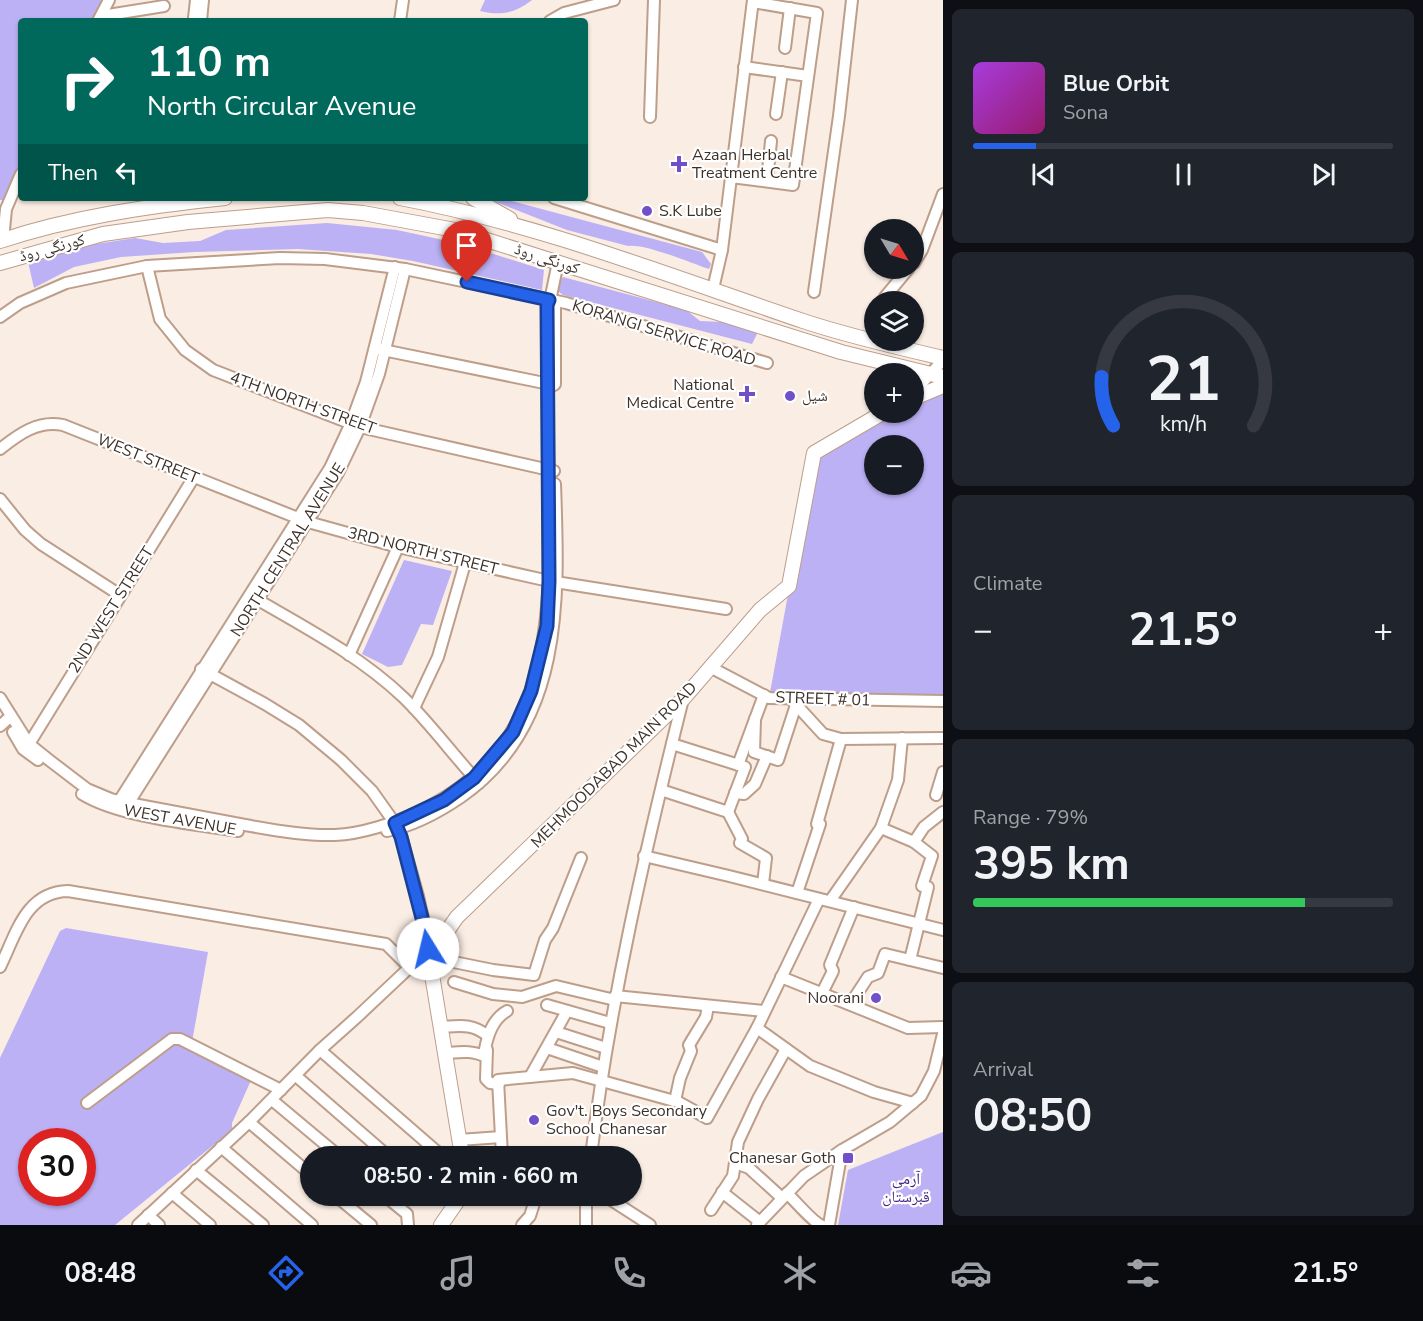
<!DOCTYPE html>
<html lang="en">
<head>
<meta charset="utf-8">
<style>
  body { margin:0; font-family:"Nunito Sans","Noto Naskh Arabic",sans-serif; background:#20242c; color:#f1f3f6; height:100vh; display:flex; flex-direction:column; font-size:22px; white-space:nowrap }
  * { box-sizing:border-box; margin:0 }
  p { font-size:20px; color:#9ea1a6 }
  .icon { flex:none; width:33px; height:33px; fill:none; stroke:currentColor; stroke-width:2; stroke-linecap:round; stroke-linejoin:round }
  .map { position:relative; flex:1; overflow:hidden }
  .details { display:flex; flex-direction:column; gap:9px; padding:9px; background:#0d0f14; width:480px }
  .details>* { flex:none }
  .guide { position:absolute; left:18px; top:18px; width:570px; height:183px; border-radius:6px; box-shadow:0 2px 4px #0004; background:#00695c; color:#fff; overflow:hidden }
  .needle { width:39px; rotate:128deg }
  .tools { position:absolute; left:864px; top:219px; display:grid; gap:12px }
  .tools a { display:grid; place-items:center; width:60px; height:60px; border-radius:50%; background:#171b24; box-shadow:0 2px 4px #0004; font-size:30px }
  .speed { position:absolute; left:18px; top:1128px; display:flex; gap:12px; font-size:30px; font-weight:700; text-align:center }
  .speed>* { display:grid; place-content:center; width:78px; height:78px; border-radius:50%; background:#171b24; box-shadow:0 2px 4px #0004; line-height:1 }
  .speed .limit { border:9px solid #d22; background:#fff; color:#111 }
  .pin { position:absolute; display:grid; place-items:center; width:51px; height:51px; color:#fff; margin:-62px -26px; border-radius:50% 50% 50% 0; rotate:-45deg; box-shadow:0 0 6px #0007 }
  .pin .icon { rotate:45deg }
  .me { position:absolute; width:66px; margin:-33px; rotate:351deg; stroke-linejoin:round; filter:drop-shadow(0 0 4px #0008) }
  .turn { display:flex; align-items:center; gap:21px; height:126px; padding:0 30px; font-size:27px }
  .turn .icon { width:78px; height:78px; stroke-width:2.5 }
  .turn b { display:block; font-size:42px; line-height:51px }
  .then { display:flex; align-items:center; height:57px; padding:0 30px; background:#0003; gap:12px; font-size:22px }
  .big { font-size:45px; font-weight:700; line-height:1.1 }
  .details .widget { flex:1; display:flex; flex-direction:column; justify-content:center; gap:9px; min-width:0; padding:0 21px; border-radius:9px; background:#20242c }
  .details .dial { align-items:center; gap:0 }
  .dial svg { height:156px; overflow:visible; fill:none; stroke:#363941; stroke-width:7; stroke-linecap:round; text-anchor:middle }
  .dial text { fill:#f1f3f6; stroke:none }
  .song { display:flex; align-items:center; gap:18px }
  .cover { width:72px; height:72px; border-radius:9px; background:linear-gradient(135deg,hsl(280 70% 55%),hsl(320 70% 35%)) }
  .played { height:6px; border-radius:3px; background:linear-gradient(90deg,#2563eb 15%,#363941 15%) }
  .keys { display:flex; justify-content:space-around; direction:ltr }
  .heat { display:flex; justify-content:space-between; align-items:center; font-size:33px; direction:ltr }
  .charge { height:9px; border-radius:4px; background:linear-gradient(90deg,#34c759 79%,#363941 0) }
  .trip { position:absolute; left:300px; top:1146px; width:342px; height:60px; border-radius:30px; background:#171b24; box-shadow:0 2px 4px #0004; font-weight:700; line-height:60px; text-align:center }
  .menu { display:flex; height:96px; justify-content:space-around; align-items:center; background:#090b0e; color:#9ea1a6 }
  .menu .icon { width:42px; height:42px }
  .menu .current { color:#2563eb }
  .menu b { font-size:27px; color:#f1f3f6 }
  main { display:flex; flex:1; min-height:0 }
  .map>svg:first-child { display:block }
  .green { fill:#bcb1f4; fill-rule:evenodd }
  .lines { fill:none; stroke-linecap:round; stroke-linejoin:round }
  .minor-casing { stroke:#bd9e8a; stroke-width:14 }
  .major-casing { stroke:#bd9e8a; stroke-width:16 }
  .minor { stroke:#fff; stroke-width:10 }
  .major { stroke:#fff; stroke-width:14 }
  .route-casing { stroke:#184099; stroke-width:15 }
  .route { stroke:#2563eb; stroke-width:10 }
  .poi-dot { fill:#704fc8; stroke:#fff; stroke-width:2 }
  .labels { text-anchor:middle; dominant-baseline:central; stroke-width:4.5; stroke-linejoin:round; paint-order:stroke }
  .poi-label { font-size:16px; fill:#3c3028; stroke:#fff; text-anchor:start }
  .street-label { font-size:16px; fill:#3c3028; stroke:#fff }
  .park-label { font-size:16px; fill:#442685; stroke:#fff }
</style>
</head>
<body>
<main>
<div class="map">
<svg width="943" height="1225" viewBox="0 0 943 1225">
  <rect width="100%" height="100%" fill="#faede4"/>
  <!-- green -->
  <g class="green">
    <polygon points="0,0 105,0 94,21 21,21 21,165 3,200 0,200"/>
    <path d="M485,0H532C516,13 500,16 480,11Z"/>
    <path d="M486,198H501L702,252L711,264L709,269C691,263 644,243 628,246L567,230Z"/>
    <polygon points="327,223 397,230 462,244 544,270 542,290 413,261 371,254 298,249 194,252 121,257 74,267 34,288 28,262 89,245 135,238 163,243 200,241 226,230"/>
    <path d="M563,277L686,310L700,321L722,322L754,332L757,334L752,344L563,295L558,291C558,284 559,281 563,277Z"/>
    <path d="M943,387V701L769,698L814,453L890,413L914,412V397ZM874,446H914V484H874Z"/>
    <polygon points="404,560 452,571 433,625 421,624 402,665 388,667 362,654"/>
    <path d="M66,928L208,952L192,1042L183,1035L172,1033L95,1094L87,1097L81,1107L94,1105L165,1046L178,1043L252,1078L232,1123V1130L115,1225H0V1058L60,931ZM32,1142H82V1192H32Z"/>
    <polygon points="943,1132 943,1225 838,1225 848,1170"/>
  </g>
  <g class="lines">
    <defs>
      <g id="minor">
        <polyline points="103,12 108,15 164,6"/>
        <polyline points="194,18 196,0"/>
        <polyline points="98,21 109,0"/>
        <polyline points="201,21 203,0"/>
        <polyline points="400,21 403,0"/>
        <polyline points="550,21 564,13 614,0"/>
        <polyline points="785,48 790,8"/>
        <polyline points="744,67 808,76"/>
        <polyline points="776,114 782,72"/>
        <polyline points="650,117 654,0"/>
        <polyline points="731,177 793,185 817,13 753,2"/>
        <polyline points="767,181 771,141"/>
        <polyline points="554,198 722,250"/>
        <polyline points="3,240 6,209 21,174"/>
        <polyline points="914,263 922,250 943,194"/>
        <polyline points="147,266 160,319 185,350 213,370 360,427 554,471"/>
        <polyline points="713,289 722,250 753,0"/>
        <polyline points="814,292 839,116 852,0"/>
        <polyline points="551,296 555,305 555,384"/>
        <polyline points="884,302 885,297 909,268"/>
        <polyline points="0,317 20,303 66,283 147,266 280,258 325,259 405,269 566,303 767,363"/>
        <polyline points="378,349 554,385"/>
        <polyline points="914,392 943,360"/>
        <path d="M0,449C19,434 38,420 63,425L308,522L398,547L549,581L726,609"/>
        <polyline points="0,499 25,530 41,544 120,595"/>
        <path d="M258,600C308,629 361,657 403,697C430,723 453,755 479,783"/>
        <polyline points="349,655 398,547"/>
        <polyline points="710,667 769,698 943,701"/>
        <path d="M0,698L29,744L49,760L87,789L111,799L128,803C167,810 206,818 245,825C274,830 305,836 335,835C361,834 395,823 418,812C519,764 543,686 549,581L547,305L551,296L558,262"/>
        <polyline points="790,698 823,734 841,739 943,738"/>
        <polyline points="414,708 438,657 465,563"/>
        <polyline points="755,719 754,752 778,760 796,705"/>
        <polyline points="0,726 11,716"/>
        <polyline points="13,732 23,749 38,760"/>
        <polyline points="29,744 194,477"/>
        <polyline points="738,765 764,695"/>
        <polyline points="661,790 728,812 745,767 672,744"/>
        <polyline points="735,793 744,794 755,784 767,756"/>
        <path d="M82,794C119,817 193,824 238,831"/>
        <polyline points="936,795 943,772"/>
        <polyline points="116,806 330,468 351,423 366,382 395,267"/>
        <polyline points="126,807 338,473 360,427 379,374 405,269"/>
        <polyline points="728,812 742,839 740,843 766,858 763,884"/>
        <polyline points="881,828 914,842 932,856 922,886 928,887 910,960"/>
        <path d="M387,831C413,826 439,812 461,797C565,725 559,597 555,484"/>
        <polyline points="914,842 924,827 943,812"/>
        <polyline points="644,856 729,876 943,930"/>
        <polyline points="797,893 820,824 817,824 841,739"/>
        <polyline points="830,901 881,828 898,780 902,738"/>
        <polyline points="434,958 493,970 534,975 545,940 553,928 581,858"/>
        <path d="M0,967C16,935 25,892 68,891L386,944L409,967"/>
        <polyline points="781,977 908,1028 943,1027"/>
        <polyline points="454,982 493,994 522,997 556,986 615,1000"/>
        <polyline points="822,993 833,971 830,965 854,907"/>
        <polyline points="615,996 764,1011"/>
        <polyline points="851,1003 868,977 878,973 885,954 943,968"/>
        <polyline points="547,1005 610,1023"/>
        <path d="M441,1027C460,1026 472,1023 488,1036"/>
        <polyline points="757,1028 810,1066 874,1092 913,1103"/>
        <polyline points="556,1032 606,1048"/>
        <polyline points="547,1048 603,1067"/>
        <polyline points="320,1050 442,1156"/>
        <path d="M446,1053C460,1052 473,1050 486,1057"/>
        <polyline points="296,1076 388,1156"/>
        <polyline points="530,1077 567,1011"/>
        <path d="M499,1084L490,1083L486,1079L487,1050L485,1049C488,1034 493,1019 507,1011"/>
        <polyline points="272,1100 339,1156"/>
        <polyline points="675,1101 680,1078 691,1051 689,1045 706,1017 708,1006"/>
        <polyline points="87,1103 172,1039 180,1039 281,1090"/>
        <polyline points="249,1122 310,1174"/>
        <polyline points="459,1140 501,1137"/>
        <polyline points="221,1147 312,1225"/>
        <polyline points="502,1156 498,1080 573,1073 678,1102 707,1118 757,1028 819,899"/>
        <path d="M591,1156C610,1002 645,851 683,699"/>
        <polyline points="735,1163 749,1168 782,1198"/>
        <polyline points="196,1170 263,1225"/>
        <polyline points="722,1192 760,1222"/>
        <polyline points="172,1193 210,1225"/>
        <path d="M787,1193C795,1201 814,1223 821,1225"/>
        <polyline points="336,1196 371,1225"/>
        <polyline points="385,1196 407,1214 408,1225"/>
        <polyline points="434,1196 436,1197 437,1196"/>
        <polyline points="505,1196 560,1196"/>
        <polyline points="605,1196 650,1225"/>
        <polyline points="711,1210 733,1176 738,1142 758,1099 786,1049"/>
        <polyline points="148,1215 159,1225"/>
        <polyline points="138,1225 249,1122 320,1050 357,1017 425,953 429,945 418,896 399,829 372,791 341,760 299,725 265,704 201,669"/>
        <polyline points="522,1225 530,1216 536,1197"/>
        <polyline points="586,1225 586,1196"/>
        <polyline points="757,1225 804,1176 842,1150"/>
        <polyline points="829,1225 842,1150 890,1122 921,1096 934,1071 943,1034"/>
      </g>
      <g id="major">
        <path d="M400,198C538,224 670,276 803,321C848,336 896,347 943,358"/>
        <polyline points="473,198 510,219"/>
        <path d="M0,241C72,217 149,206 225,198"/>
        <polyline points="0,263 103,234 188,222 328,210 363,213 455,230 841,352 943,377"/>
        <polyline points="914,398 943,386"/>
        <path d="M462,1156L432,975C433,952 444,935 457,917L683,699L760,610L789,586L814,453L884,412"/>
        <polyline points="441,1225 461,1196"/>
      </g>
    </defs>
    <!-- minor casing -->
    <use href="#minor" class="minor-casing"/>
    <!-- major casing -->
    <use href="#major" class="major-casing"/>
    <!-- minor -->
    <use href="#minor" class="minor"/>
    <!-- major -->
    <use href="#major" class="major"/>
  </g>
  <g class="lines">
    <defs>
      <polyline id="route" points="428,949 429,945 401,837 395,823 444,800 474,778 513,732 531,691 547,626 549,581 547,305 549,300 467,282"/>
    </defs>
    <!-- route casing -->
    <use href="#route" class="route-casing"/>
    <!-- route -->
    <use href="#route" class="route"/>
  </g>
  <!-- markers -->
  <g class="poi-dot">
    <path d="M676 155h6v6h6v6h-6v6h-6v-6h-6v-6h6z"/>
    <circle cx="647" cy="211" r="6"/>
    <path d="M744 385h6v6h6v6h-6v6h-6v-6h-6v-6h6z"/>
    <circle cx="790" cy="396" r="6"/>
    <circle cx="876" cy="998" r="6"/>
    <circle cx="534" cy="1120" r="6"/>
    <rect x="842" y="1152" width="12" height="12" rx="3"/>
  </g>
  <g class="labels">
    <!-- poi labels -->
    <g class="poi-label">
      <text x="692" y="155">Azaan Herbal<tspan x="692" dy="18">Treatment Centre</tspan></text>
      <text x="659" y="211">S.K Lube</text>
      <text x="734" y="385" text-anchor="end">National<tspan x="734" dy="18">Medical Centre</tspan></text>
      <text x="802" y="396">شیل</text>
      <text x="864" y="998" text-anchor="end">Noorani</text>
      <text x="546" y="1111">Gov't. Boys Secondary<tspan x="546" dy="18">School Chanesar</tspan></text>
      <text x="836" y="1158" text-anchor="end">Chanesar Goth</text>
    </g>
    <!-- street labels -->
    <g class="street-label">
      <text transform="translate(52 248) rotate(-15)">کورنگی روڈ</text>
      <text transform="translate(547 259) rotate(18)">کورنگی روڈ</text>
      <text transform="translate(664 333) rotate(17)">KORANGI SERVICE ROAD</text>
      <text transform="translate(303 403) rotate(20)">4TH NORTH STREET</text>
      <text transform="translate(148 459) rotate(22)">WEST STREET</text>
      <text transform="translate(288 550) rotate(-58)">NORTH CENTRAL AVENUE</text>
      <text transform="translate(423 551) rotate(14)">3RD NORTH STREET</text>
      <text transform="translate(111 610) rotate(-58)">2ND WEST STREET</text>
      <text transform="translate(823 699) rotate(2)">STREET # 01</text>
      <text transform="translate(614 765) rotate(-45)">MEHMOODABAD MAIN ROAD</text>
      <text transform="translate(180 820) rotate(10)">WEST AVENUE</text>
    </g>
    <!-- park labels -->
    <g class="park-label">
      <text x="906" y="1179">آرمی<tspan x="906" dy="18">قبرستان</tspan></text>
    </g>
  </g>
</svg>
<div class="tools">
<a><svg class="needle" viewBox="-14 -14 28 28"><path d="M0-13l5 13h-10z" fill="#e53935"/><path d="M0 13l5-13h-10z" fill="#9ea1a6"/></svg></a>
<a><svg class="icon" aria-label="layers" viewBox="0 0 24 24"><path d="M12 4l9 5-9 5-9-5zM3 14l9 5 9-5"/></svg></a>
<a>+</a>
<a>−</a>
</div>
<div class="speed"><div class="limit">30</div></div>
<div class="pin" style="left:467px;top:282px;background:#d93025"><svg class="icon" aria-label="arrive" viewBox="0 0 24 24"><path d="M6 21V4h12l-3 4 3 4H6"/></svg></div>
<svg class="me" style="left:428px;top:949px" viewBox="-20 -20 40 40"><circle r="19" fill="#fff"/><path d="M0-13L10 11 0 6-10 11z" fill="#2563eb"/></svg>
<div class="trip">08:50 · 2 min · 660 m</div>
<div class="guide">
<div class="turn"><svg class="icon" aria-label="right" viewBox="0 0 24 24"><path d="M7 20v-9h11M14 6l5 5-5 5"/></svg><div><b>110 m</b>North Circular Avenue</div></div>
<div class="then">Then<svg class="icon" aria-label="left" viewBox="0 0 24 24"><path d="M17 20v-9H6M10 6l-5 5 5 5"/></svg></div>
</div>
</div>
<section class="details">
<div class="widget">
<div class="song"><i class="cover"></i><div><b>Blue Orbit</b><p>Sona</p></div></div>
<div class="played"></div>
<div class="keys"><svg class="icon" aria-label="previous" viewBox="0 0 24 24"><path d="M18 5L8 12l10 7zM5 5v14"/></svg><svg class="icon" aria-label="pause" viewBox="0 0 24 24"><path d="M8 5v14M16 5v14"/></svg><svg class="icon" aria-label="next" viewBox="0 0 24 24"><path d="M6 5l10 7-10 7zM19 5v14"/></svg></div>
</div>
<div class="widget dial"><svg viewBox="0 0 100 80">
<path d="M14 69A42 42 0 1 1 86 69"/>
<path d="M14 69A42 42 0 0 1 8 44" stroke="#2563eb"/>
<text x="50" y="56" font-size="32" font-weight="700">21</text>
<text x="50" y="72" font-size="11">km/h</text>
</svg></div>
<div class="widget"><p>Climate</p>
<div class="heat"><a>−</a><b class="big">21.5°</b><a>+</a></div>
</div>
<div class="widget"><p>Range · 79%</p><b class="big">395 km</b><div class="charge"></div></div>
<div class="widget"><p>Arrival</p><b class="big">08:50</b></div>
</section>
</main>
<nav class="menu">
<b>08:48</b>
<svg class="icon current" aria-label="directions" viewBox="0 0 24 24"><path d="M12 3l9 9-9 9-9-9zM9 14v-3h6M13 9l2 2-2 2"/></svg>
<svg class="icon" aria-label="music" viewBox="0 0 24 24"><path d="M9 18V5l10-2v13"/><circle cx="6" cy="18" r="3"/><circle cx="16" cy="16" r="3"/></svg>
<svg class="icon" aria-label="phone" viewBox="0 0 24 24"><path d="M5 4h4l2 5-3 2q2 4 5 5l2-3 5 2v4C11 20 4 13 5 4z"/></svg>
<svg class="icon" aria-label="climate" viewBox="0 0 24 24"><path d="M12 3v18M4 7l16 10M4 17L20 7"/></svg>
<svg class="icon" aria-label="car" viewBox="0 0 24 24"><path d="M5 17H2v-5l4-1 3-4h7l3 4 3 1v5h-3M9 17h6M6 11h13"/><circle cx="7" cy="17" r="2"/><circle cx="17" cy="17" r="2"/></svg>
<svg class="icon" aria-label="filters" viewBox="0 0 24 24"><path d="M4 7h16M4 17h16"/><circle cx="9" cy="7" r="2"/><circle cx="15" cy="17" r="2"/></svg>
<b>21.5°</b>
</nav>
</body>
</html>
